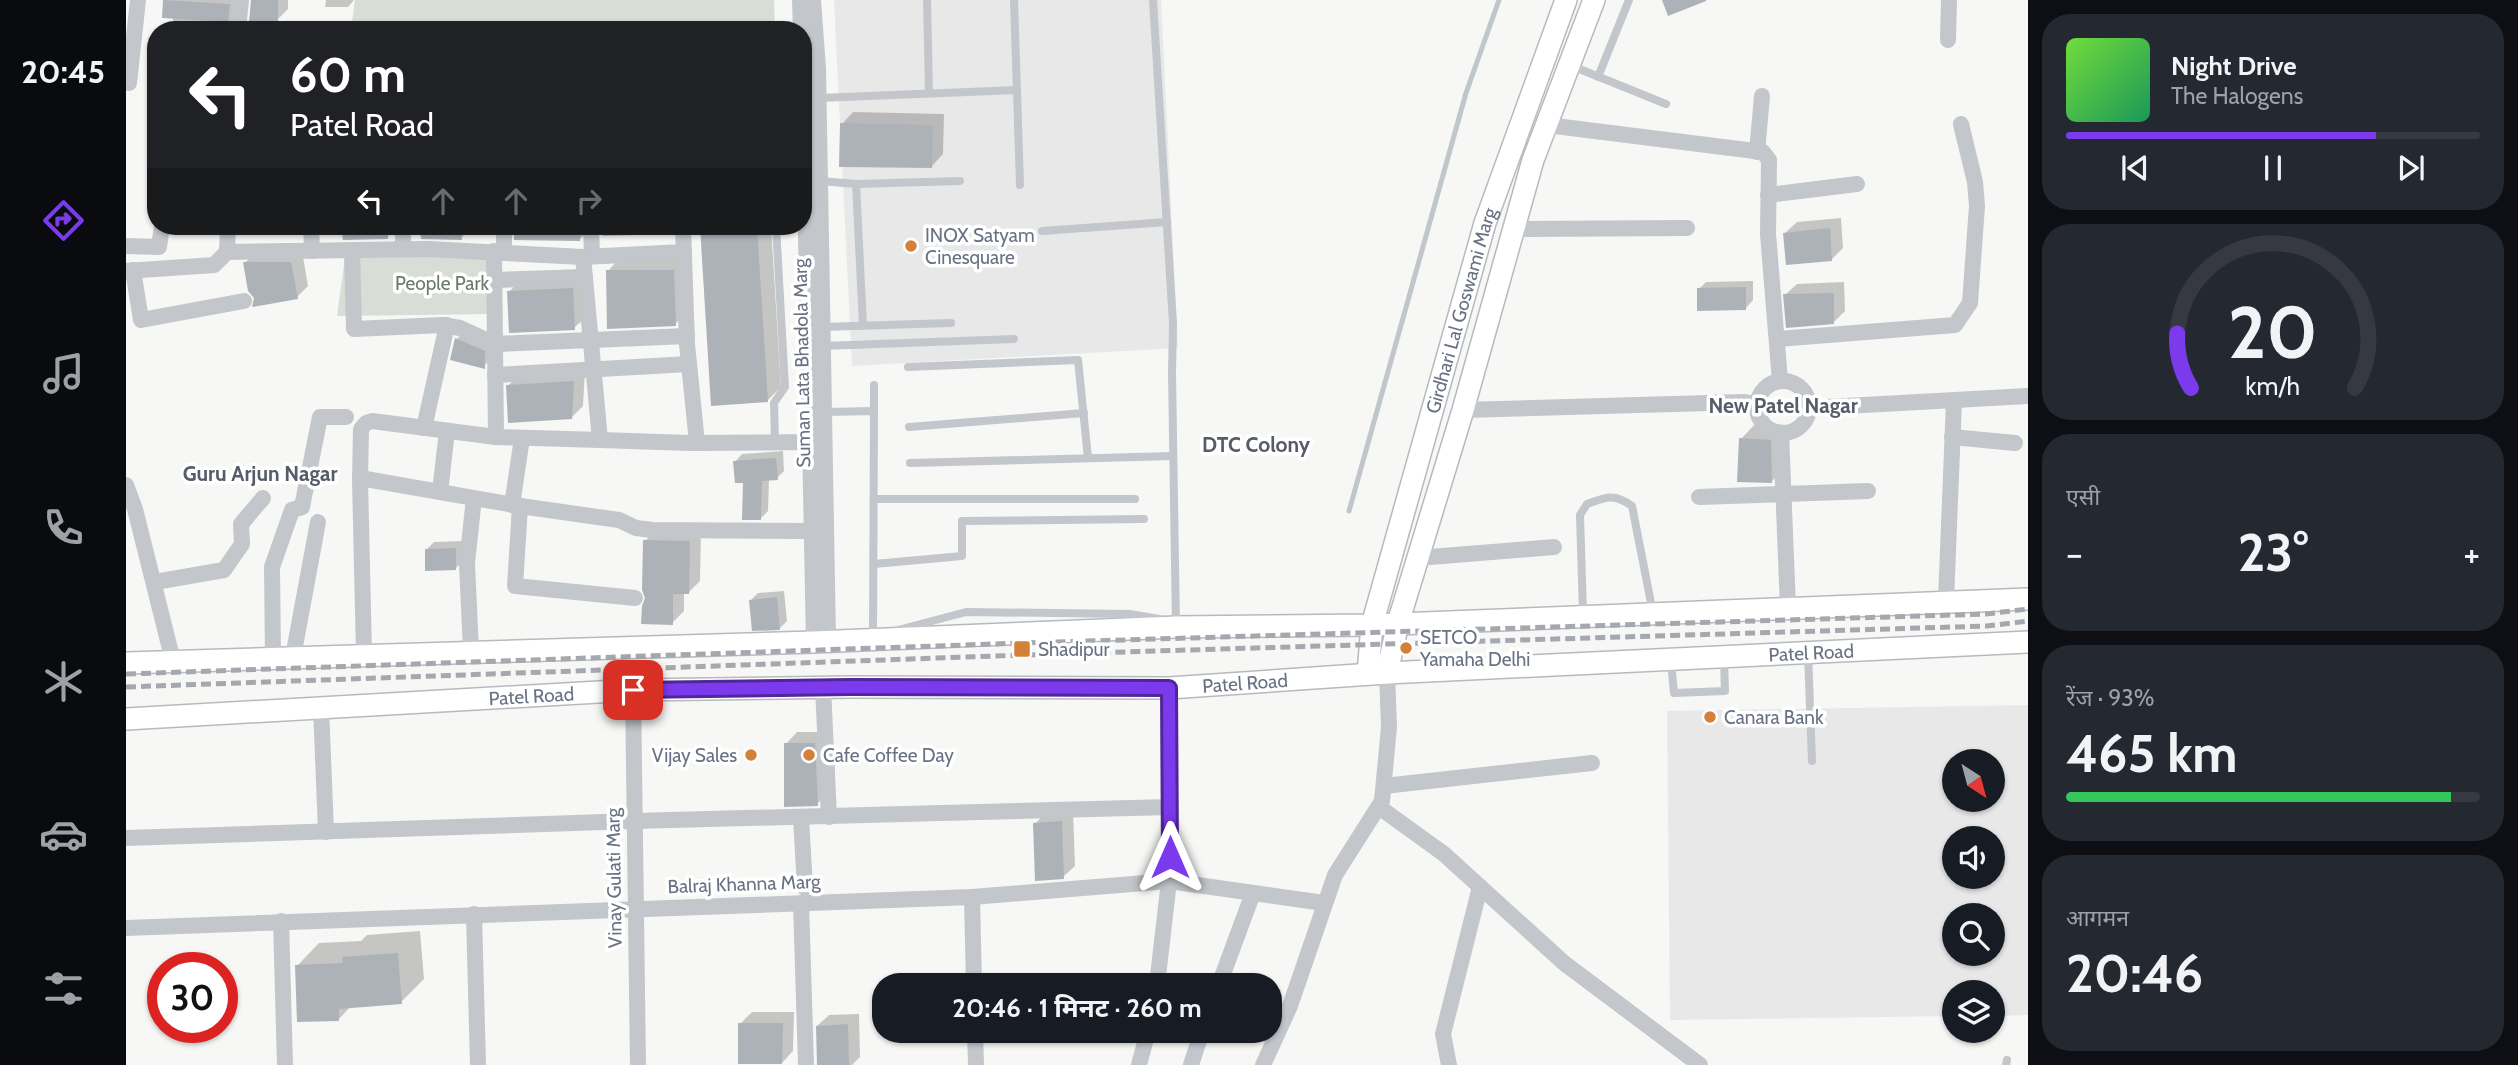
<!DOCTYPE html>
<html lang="hi">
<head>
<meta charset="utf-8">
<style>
  body { margin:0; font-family:Cabin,"Noto Sans Devanagari",sans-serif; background:#242831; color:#f1f3f6; height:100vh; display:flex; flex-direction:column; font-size:26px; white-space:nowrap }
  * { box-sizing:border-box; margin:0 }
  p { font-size:23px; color:#9ea1a6 }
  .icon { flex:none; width:38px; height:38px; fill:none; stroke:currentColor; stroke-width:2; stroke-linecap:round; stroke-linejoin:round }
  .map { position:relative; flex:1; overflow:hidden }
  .panel { display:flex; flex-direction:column; gap:14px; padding:14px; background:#0d0f14; width:490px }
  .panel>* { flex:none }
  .top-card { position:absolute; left:21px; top:21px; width:665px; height:214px; border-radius:28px; box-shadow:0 2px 5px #0004; background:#202124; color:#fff; overflow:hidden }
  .needle { width:46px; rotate:144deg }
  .controls { position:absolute; left:1816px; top:749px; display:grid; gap:14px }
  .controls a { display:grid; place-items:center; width:63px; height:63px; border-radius:50%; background:#171b24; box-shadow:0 2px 5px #0004; font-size:35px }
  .speed { position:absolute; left:21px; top:952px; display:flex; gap:14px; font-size:35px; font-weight:700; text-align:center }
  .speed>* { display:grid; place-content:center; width:91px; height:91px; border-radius:50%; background:#171b24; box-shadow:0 2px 5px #0004; line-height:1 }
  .speed .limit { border:10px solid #d22; background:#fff; color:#111 }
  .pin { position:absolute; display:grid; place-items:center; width:60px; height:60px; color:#fff; margin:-30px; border-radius:14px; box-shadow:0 4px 10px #0006 }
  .me { position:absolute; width:77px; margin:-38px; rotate:0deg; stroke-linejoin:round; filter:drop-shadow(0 0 5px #0008) }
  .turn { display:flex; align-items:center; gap:24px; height:147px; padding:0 28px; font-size:32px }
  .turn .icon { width:91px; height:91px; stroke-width:2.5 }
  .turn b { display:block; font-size:49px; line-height:60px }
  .lanes { display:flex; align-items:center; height:66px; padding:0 28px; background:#0003; justify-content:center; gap:35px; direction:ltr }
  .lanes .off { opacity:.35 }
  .big { font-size:52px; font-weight:700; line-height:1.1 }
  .panel .tile { flex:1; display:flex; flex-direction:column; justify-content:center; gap:10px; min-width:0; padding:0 24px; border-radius:28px; background:#242831 }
  .panel .dial { align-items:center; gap:0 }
  .dial svg { height:182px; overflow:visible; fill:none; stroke:#363941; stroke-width:7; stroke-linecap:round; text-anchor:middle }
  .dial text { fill:#f1f3f6; stroke:none }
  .song { display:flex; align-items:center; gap:21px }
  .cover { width:84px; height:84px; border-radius:10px; background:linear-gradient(135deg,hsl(100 70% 55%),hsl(150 70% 35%)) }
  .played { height:7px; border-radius:4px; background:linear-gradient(90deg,#7c3aed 75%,#363941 75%) }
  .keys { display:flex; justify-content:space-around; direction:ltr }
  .heat { display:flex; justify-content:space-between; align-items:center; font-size:38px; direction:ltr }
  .charge { height:10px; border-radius:5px; background:linear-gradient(90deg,#34c759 93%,#363941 0) }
  .trip { position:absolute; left:746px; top:973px; width:410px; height:70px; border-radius:28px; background:#171b24; box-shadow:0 2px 5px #0004; font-weight:700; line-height:70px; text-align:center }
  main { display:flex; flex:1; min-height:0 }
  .dock { display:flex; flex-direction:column; width:126px; justify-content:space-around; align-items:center; background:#090b0e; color:#9ea1a6 }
  .dock .icon { width:49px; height:49px }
  .dock .on { color:#7c3aed }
  .dock b { font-size:32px; color:#f1f3f6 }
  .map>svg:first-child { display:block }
  .built { fill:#e8e8e8; fill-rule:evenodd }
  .green { fill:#d8ded6 }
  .shadow { fill:#0003 }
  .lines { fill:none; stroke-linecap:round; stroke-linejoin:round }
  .stream { stroke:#c1c6cd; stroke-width:5 }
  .building { fill:#adb2b8 }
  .secondary-casing { stroke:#b6b9be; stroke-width:24 }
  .lane { stroke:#c3c6ca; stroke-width:8 }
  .street { stroke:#c3c6ca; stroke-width:16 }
  .secondary { stroke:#fff; stroke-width:21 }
  .rail { stroke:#a5a8ae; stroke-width:5; stroke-dasharray:10 5; stroke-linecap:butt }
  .route-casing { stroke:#51269a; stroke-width:18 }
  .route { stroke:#7c3aed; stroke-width:12 }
  .poi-dot { fill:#d38139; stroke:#fff; stroke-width:2.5 }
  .labels { text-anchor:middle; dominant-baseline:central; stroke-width:7; stroke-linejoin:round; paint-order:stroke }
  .poi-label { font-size:19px; fill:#697283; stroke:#fff; text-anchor:start }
  .park-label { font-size:19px; fill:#687b68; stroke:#fff }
  .street-label { font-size:19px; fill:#697283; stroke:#fff }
  .neighbourhood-label { font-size:21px; font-weight:bold; fill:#565c69; stroke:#fff }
</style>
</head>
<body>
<main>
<nav class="dock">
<b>20:45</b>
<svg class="icon on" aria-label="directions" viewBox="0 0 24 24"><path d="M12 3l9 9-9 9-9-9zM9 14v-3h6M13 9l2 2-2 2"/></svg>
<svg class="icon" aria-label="music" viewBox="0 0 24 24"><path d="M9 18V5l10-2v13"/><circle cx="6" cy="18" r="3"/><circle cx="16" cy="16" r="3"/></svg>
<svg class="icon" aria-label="phone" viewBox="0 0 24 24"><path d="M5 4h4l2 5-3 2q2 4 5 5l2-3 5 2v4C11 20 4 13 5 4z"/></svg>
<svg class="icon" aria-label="climate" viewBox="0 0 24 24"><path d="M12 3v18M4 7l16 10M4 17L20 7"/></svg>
<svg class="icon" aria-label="car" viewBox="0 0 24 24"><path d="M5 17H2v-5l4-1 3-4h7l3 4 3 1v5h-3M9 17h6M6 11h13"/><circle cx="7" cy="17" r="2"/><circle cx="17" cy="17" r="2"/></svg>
<svg class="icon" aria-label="filters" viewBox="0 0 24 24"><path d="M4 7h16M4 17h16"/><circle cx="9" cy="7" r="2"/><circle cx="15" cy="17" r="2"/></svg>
</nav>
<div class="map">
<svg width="1902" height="1065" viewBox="0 0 1902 1065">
  <rect width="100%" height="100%" fill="#f7f7f5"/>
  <!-- built -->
  <g class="built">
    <polygon points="708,0 1035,0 1052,348 726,366"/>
    <path d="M1902,705V1015L1867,1016V992H1829V1016L1544,1020L1541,711ZM1829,761H1867V800H1829ZM1829,838H1867V877H1829ZM1829,915H1867V954H1829Z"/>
  </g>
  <!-- green -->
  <g class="green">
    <polygon points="229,0 648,0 649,30 225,30"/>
    <polygon points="364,249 366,314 211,316 219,258"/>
  </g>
  <!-- shadow -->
  <g class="shadow">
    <polygon points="39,0 112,0 111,30 47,30 47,17 38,17"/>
    <polygon points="127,0 162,0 162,9 152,19"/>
    <polygon points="200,0 228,0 222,7 199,7"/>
    <polygon points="727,112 818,114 817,154 806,166 716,124"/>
    <polygon points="1715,218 1717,248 1706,259 1659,233 1671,222"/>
    <polygon points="113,226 179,226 174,230 114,232"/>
    <polygon points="196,226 273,226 261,237 217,229 197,230"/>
    <polygon points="295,226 370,226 367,229 342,231 335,238 296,237"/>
    <polygon points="389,226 467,226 454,239 390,238"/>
    <polygon points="476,226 554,226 546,234 477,236"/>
    <polygon points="576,226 645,226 655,387 641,401 587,404"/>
    <polygon points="130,251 176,251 182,286 171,297 130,298 119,263"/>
    <polygon points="493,259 559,260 561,313 549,324 482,271"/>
    <polygon points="458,277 460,317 448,328 383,292 394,280"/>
    <polygon points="1627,281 1627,300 1620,308 1573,289 1580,282"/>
    <polygon points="1718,282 1719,311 1708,322 1659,295 1671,284"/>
    <polygon points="338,331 365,343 365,358 358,366 326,358 331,339"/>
    <polygon points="459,370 457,406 445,418 382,386 393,374"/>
    <polygon points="1630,423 1660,425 1661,466 1646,481 1615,439"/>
    <polygon points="657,451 658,471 651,478 643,479 642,511 635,518 609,462 616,454"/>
    <polygon points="530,530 575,530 574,581 562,593 558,592 558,611 546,623 521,598 519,541"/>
    <polygon points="337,541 337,561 330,568 300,550 308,542"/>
    <polygon points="658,591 661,621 654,628 625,600 632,593"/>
    <polygon points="671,732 700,732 703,792 691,804 660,744"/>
    <polygon points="947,811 949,866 937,877 909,824 920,812"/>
    <polygon points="294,931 298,979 275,1002 225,1006 213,1019 171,966 193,943 235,941 241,935"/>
    <polygon points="626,1012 668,1012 667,1051 656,1063 614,1024"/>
    <polygon points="733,1014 734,1057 726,1065 693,1065 691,1026 703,1015"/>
  </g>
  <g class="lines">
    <!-- stream -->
    <polyline class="stream" points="1223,511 1340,93 1373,0"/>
  </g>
  <!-- building -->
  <g class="building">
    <polygon points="37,0 104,4 102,22 36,18"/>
    <polygon points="125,0 152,0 152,21 123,22"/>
    <polygon points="1536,0 1580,0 1580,1 1542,16"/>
    <polygon points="714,123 807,125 806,168 713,167"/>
    <polygon points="215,226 262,226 262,239 217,240"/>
    <polygon points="294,226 334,226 336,240 295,239"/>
    <polygon points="388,226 455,226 454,241 388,240"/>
    <polygon points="574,226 631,226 642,402 585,406"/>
    <polygon points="1704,228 1706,261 1660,265 1657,233"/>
    <polygon points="117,262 165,262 172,299 126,307 128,298 122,291"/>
    <polygon points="480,270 548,270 550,326 481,329"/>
    <polygon points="1620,287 1620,310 1571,311 1571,288"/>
    <polygon points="447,288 449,330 383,333 381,291"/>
    <polygon points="1708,293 1708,324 1660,328 1657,294"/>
    <polygon points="329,338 359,351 359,369 324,360"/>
    <polygon points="448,381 446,419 382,423 380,385"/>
    <polygon points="1613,438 1645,440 1646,483 1611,482"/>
    <polygon points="650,458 652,480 636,481 635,520 616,520 617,483 609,483 607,461"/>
    <polygon points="517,540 564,541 563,594 547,594 547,625 515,624 516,606 519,598 516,590"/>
    <polygon points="330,548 330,570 299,571 299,549"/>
    <polygon points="651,597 654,630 626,631 623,600"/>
    <polygon points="658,743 689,743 692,806 658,807"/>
    <polygon points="936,821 938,879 909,881 907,823"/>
    <polygon points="272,953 276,1004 213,1009 213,1021 171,1022 169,965 217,963 216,957"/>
    <polygon points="612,1023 657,1023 656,1064 612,1064"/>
    <polygon points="722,1024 723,1065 691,1065 690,1026"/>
  </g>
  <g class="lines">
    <defs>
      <g id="secondary">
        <polyline points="0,663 688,642 1050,627 1246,625 1902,599"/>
        <polyline points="1261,673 1272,623 1337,410 1407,160 1468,0"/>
        <path id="s1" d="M1242,674L1246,625L1359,223L1440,0"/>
        <path id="s2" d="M0,719L507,690L725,687L1043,688L1261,673L1902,642"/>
      </g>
    </defs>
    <!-- secondary casing -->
    <use href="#secondary" class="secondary-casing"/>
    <!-- lane -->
    <g class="lane">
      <polyline points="801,0 803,93"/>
      <polyline points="888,0 894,185"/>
      <polyline points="1027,0 1047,324 1046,373 1050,626"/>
      <polyline points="1446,66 1540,104"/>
      <polyline points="1472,77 1503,0"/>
      <polyline points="693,98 891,90"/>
      <polyline points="694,181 730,184"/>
      <polyline points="916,231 1041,222"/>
      <polyline points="737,325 730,184 834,181"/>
      <polyline points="697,327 825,323"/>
      <polyline points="697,346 888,339"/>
      <polyline points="782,367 952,360 962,458"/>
      <polyline points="748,411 748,385"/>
      <polyline points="698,412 748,411 747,638"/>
      <polyline points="783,427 958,413"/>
      <polyline points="649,443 648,403 659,387 650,226"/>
      <polyline points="784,463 1047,456"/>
      <polyline points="749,499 1009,499"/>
      <polyline points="748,564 836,556 836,521 1018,519"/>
      <path d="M1457,614L1454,515L1461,504C1480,497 1488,493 1506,506L1527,613"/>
      <polyline points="772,630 840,612 1004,614 1033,619"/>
      <polyline points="1682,653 1686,761"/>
      <polyline points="1545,662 1548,693 1599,691 1598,660"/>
      <polyline points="1880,1065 1881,1060"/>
    </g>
    <!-- street -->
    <g class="street">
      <polyline points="674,0 675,30"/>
      <polyline points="687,0 692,68 702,641"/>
      <polyline points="112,30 115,0"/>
      <polyline points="1822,40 1823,0"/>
      <polyline points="3,83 12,0"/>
      <polyline points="677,85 688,642"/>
      <polyline points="1421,125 1637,152 1643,160 1642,234 1654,381"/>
      <polyline points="1631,152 1636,96"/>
      <polyline points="1642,195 1731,184"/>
      <polyline points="185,226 186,251"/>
      <polyline points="465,226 466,256"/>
      <polyline points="557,226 561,344 571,443"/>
      <polyline points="1388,229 1561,228"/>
      <polyline points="0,246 33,247 36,226"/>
      <polyline points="277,249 277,226"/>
      <polyline points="226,250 228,329 317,325 334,328 369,344 561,336"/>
      <polyline points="368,251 370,437"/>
      <polyline points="101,252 302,249 457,257 558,252"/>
      <polyline points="378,252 378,226"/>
      <polyline points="7,270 15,320 118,301"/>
      <polyline points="0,271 88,265 101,252 102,226"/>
      <polyline points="368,280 459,277"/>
      <polyline points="1651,339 1829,325 1844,303 1851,206 1849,182 1835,124"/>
      <polyline points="369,375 563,364"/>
      <circle cx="1657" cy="407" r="26"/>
      <polyline points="1683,408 1902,396"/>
      <polyline points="1337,410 1617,402 1631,404"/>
      <polyline points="298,428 321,325"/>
      <polyline points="1655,433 1662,608"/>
      <polyline points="1826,437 1889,443"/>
      <polyline points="474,440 564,443 685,442"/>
      <polyline points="234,478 394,506 493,520 510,528 527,530 686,531"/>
      <polyline points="0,485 9,509 47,661"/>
      <polyline points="314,492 321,431"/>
      <polyline points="1573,497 1742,491"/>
      <polyline points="386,505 396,438"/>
      <polyline points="394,506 389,586 509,598"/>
      <polyline points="1292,558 1428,547"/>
      <polyline points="29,582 98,570 116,544 115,524 137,498"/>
      <polyline points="1820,601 1828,401"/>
      <polyline points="345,652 341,563 348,498"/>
      <polyline points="238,654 234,480 235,429 240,423 246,421 370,437 474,440 457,257"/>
      <polyline points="167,657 192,522"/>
      <polyline points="147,658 146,567 166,510 176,507 194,417 220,417"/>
      <polyline points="697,687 703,817"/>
      <polyline points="507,690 512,1065"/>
      <polyline points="195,708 200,832"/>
      <polyline points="1258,786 1466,763"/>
      <polyline points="1253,807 1318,854 1438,963 1574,1065"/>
      <polyline points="675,818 679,888"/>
      <polyline points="0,838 508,821 1044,807"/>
      <polyline points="846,897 848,985"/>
      <polyline points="675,903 680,1065"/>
      <polyline points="348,914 352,1065"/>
      <polyline points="155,921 159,1065"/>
      <polyline points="0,928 846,897 1043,881 1043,688"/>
      <polyline points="1031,985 1043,881 1198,903"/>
      <polyline points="1093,985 1127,893"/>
      <polyline points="849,1031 850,1065"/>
      <polyline points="1013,1065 1022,1031"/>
      <polyline points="1065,1065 1076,1031"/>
      <polyline points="1137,1065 1164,1006 1209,875 1256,801 1263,727 1261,673"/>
      <polyline points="1323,1065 1317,1034 1354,887"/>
    </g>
    <!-- secondary -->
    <use href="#secondary" class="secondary"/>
    <!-- rail -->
    <g class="rail">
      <polyline points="0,674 896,643 1860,614 1902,609"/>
      <polyline points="0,687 897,655 1861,626 1902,621"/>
    </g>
  </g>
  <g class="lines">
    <defs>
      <polyline id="route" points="507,690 725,687 1043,688 1044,857"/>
    </defs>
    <!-- route casing -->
    <use href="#route" class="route-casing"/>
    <!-- route -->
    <use href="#route" class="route"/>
  </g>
  <!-- markers -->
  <g class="poi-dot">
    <circle cx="785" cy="246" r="7"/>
    <circle cx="1280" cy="648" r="7"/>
    <rect x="887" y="640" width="18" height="18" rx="3.5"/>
    <circle cx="1584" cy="717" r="7"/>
    <circle cx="625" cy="755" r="7"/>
    <circle cx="683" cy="755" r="7"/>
  </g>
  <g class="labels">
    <!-- poi labels -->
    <g class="poi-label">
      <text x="799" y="235">INOX Satyam<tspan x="799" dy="22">Cinesquare</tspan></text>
      <text x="1294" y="637">SETCO<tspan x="1294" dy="22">Yamaha Delhi</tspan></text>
      <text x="912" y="649">Shadipur</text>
      <text x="1598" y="717">Canara Bank</text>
      <text x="611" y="755" text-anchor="end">Vijay Sales</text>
      <text x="697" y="755">Cafe Coffee Day</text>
    </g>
    <!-- park labels -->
    <g class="park-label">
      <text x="316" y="283">People Park</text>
    </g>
    <!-- street labels -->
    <g class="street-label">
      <text stroke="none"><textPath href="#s1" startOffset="376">Girdhari Lal Goswami Marg</textPath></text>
      <text transform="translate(676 363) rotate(-91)">Suman Lata Bhadola Marg</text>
      <text stroke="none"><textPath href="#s2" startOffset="1687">Patel Road</textPath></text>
      <text stroke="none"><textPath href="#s2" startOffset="1120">Patel Road</textPath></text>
      <text stroke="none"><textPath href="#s2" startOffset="406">Patel Road</textPath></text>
      <text transform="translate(488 878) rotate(-91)">Vinay Gulati Marg</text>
      <text transform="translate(618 884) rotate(-2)">Balraj Khanna Marg</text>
    </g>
    <!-- neighbourhood labels -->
    <g class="neighbourhood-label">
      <text x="1657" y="405">New Patel Nagar</text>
      <text x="1130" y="444">DTC Colony</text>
      <text x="134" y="473">Guru Arjun Nagar</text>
    </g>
  </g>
</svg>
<div class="controls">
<a><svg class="needle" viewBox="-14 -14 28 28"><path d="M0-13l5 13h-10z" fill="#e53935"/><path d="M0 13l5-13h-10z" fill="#9ea1a6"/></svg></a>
<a><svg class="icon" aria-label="sound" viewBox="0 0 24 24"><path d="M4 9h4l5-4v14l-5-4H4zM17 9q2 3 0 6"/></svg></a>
<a><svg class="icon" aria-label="search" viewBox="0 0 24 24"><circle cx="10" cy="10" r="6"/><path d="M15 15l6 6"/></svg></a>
<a><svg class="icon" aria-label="layers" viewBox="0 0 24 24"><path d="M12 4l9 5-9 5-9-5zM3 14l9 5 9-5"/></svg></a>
</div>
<div class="speed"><div class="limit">30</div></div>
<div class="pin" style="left:507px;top:690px;background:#d93025"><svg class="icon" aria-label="arrive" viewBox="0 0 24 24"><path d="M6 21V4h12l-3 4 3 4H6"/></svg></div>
<svg class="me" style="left:1044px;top:857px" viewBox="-20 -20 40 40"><path d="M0-17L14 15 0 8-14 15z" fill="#7c3aed" stroke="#fff" stroke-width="4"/></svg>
<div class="trip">20:46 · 1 मिनट · 260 m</div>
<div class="top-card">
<div class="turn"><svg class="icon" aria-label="left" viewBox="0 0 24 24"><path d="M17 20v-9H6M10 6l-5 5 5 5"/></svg><div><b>60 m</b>Patel Road</div></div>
<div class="lanes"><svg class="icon" aria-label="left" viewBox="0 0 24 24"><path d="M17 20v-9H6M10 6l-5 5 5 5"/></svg><svg class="icon off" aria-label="ahead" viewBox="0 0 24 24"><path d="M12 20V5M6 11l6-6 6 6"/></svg><svg class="icon off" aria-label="ahead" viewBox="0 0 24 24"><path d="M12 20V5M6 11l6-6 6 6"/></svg><svg class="icon off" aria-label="right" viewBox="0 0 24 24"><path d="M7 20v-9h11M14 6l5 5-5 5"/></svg></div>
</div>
</div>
<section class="panel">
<div class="tile">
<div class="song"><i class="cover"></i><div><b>Night Drive</b><p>The Halogens</p></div></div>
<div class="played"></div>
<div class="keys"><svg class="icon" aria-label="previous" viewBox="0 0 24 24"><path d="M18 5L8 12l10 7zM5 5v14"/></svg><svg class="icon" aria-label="pause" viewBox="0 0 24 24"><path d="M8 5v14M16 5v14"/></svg><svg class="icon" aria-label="next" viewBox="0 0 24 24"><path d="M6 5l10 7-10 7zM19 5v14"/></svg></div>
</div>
<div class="tile dial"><svg viewBox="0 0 100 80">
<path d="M14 69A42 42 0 1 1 86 69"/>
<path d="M14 69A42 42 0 0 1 8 45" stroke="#7c3aed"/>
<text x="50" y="56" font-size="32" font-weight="700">20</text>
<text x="50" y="72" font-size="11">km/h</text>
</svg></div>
<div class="tile"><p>एसी</p>
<div class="heat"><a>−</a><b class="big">23°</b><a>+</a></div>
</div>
<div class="tile"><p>रेंज · 93%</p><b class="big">465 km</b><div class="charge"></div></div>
<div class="tile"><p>आगमन</p><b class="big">20:46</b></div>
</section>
</main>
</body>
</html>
